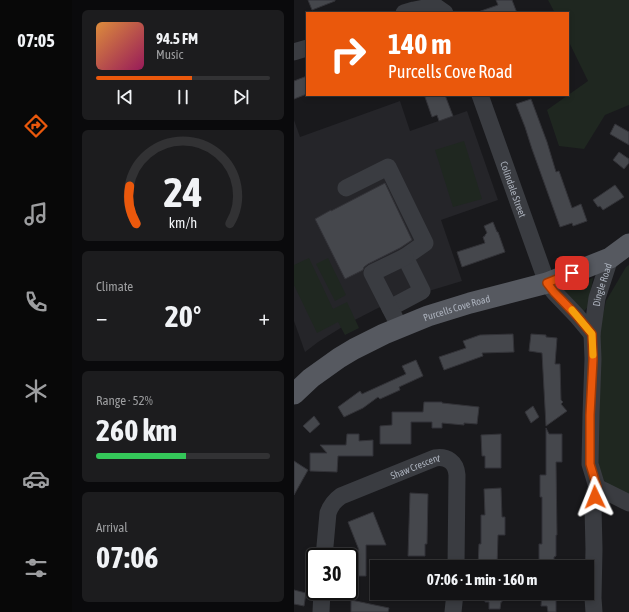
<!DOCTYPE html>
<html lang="en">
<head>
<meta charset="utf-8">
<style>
  body { margin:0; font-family:"Asap Condensed",sans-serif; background:#1c1c1e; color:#f1f3f6; height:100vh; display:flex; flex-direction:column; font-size:15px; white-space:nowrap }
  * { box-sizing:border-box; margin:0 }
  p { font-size:13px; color:#9d9ea0 }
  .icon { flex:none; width:22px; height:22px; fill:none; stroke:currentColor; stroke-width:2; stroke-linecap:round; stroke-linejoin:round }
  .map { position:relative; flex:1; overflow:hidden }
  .sheet { display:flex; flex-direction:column; gap:10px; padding:10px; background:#0a0a0c; width:222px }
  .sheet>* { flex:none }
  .hud { position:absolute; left:12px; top:12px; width:263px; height:84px; border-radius:0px; box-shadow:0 2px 6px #0003,0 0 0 1px #323234; background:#ea580c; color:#fff; overflow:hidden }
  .speed { position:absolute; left:12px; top:548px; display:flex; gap:8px; font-size:20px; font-weight:700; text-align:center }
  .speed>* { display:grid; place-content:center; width:52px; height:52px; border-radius:50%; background:#131315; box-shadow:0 2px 6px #0003,0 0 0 1px #323234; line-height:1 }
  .speed .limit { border:2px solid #111; border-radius:6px; background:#fff; color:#111 }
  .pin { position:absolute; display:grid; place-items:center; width:34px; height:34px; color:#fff; margin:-17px; border-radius:8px; box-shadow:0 2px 6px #0006 }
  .me { position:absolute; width:44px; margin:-22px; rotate:358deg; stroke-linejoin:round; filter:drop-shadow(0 0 3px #0008) }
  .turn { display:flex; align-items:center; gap:14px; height:84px; padding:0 16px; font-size:18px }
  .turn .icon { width:52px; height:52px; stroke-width:2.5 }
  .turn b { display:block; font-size:28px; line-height:34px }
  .big { font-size:30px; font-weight:700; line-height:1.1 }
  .sheet .card { flex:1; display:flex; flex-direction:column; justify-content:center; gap:6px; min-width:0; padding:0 14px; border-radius:6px; background:#1c1c1e }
  .sheet .dial { align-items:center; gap:0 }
  .dial svg { height:104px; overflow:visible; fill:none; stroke:#323234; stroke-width:7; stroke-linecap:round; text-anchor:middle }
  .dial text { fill:#f1f3f6; stroke:none }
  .song { display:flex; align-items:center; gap:12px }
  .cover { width:48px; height:48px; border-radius:6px; background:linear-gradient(135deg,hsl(30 70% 55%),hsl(330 70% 35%)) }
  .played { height:4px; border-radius:2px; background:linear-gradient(90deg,#ea580c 55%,#323234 55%) }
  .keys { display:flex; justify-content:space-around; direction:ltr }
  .heat { display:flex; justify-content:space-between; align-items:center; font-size:22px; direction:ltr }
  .charge { height:6px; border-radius:3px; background:linear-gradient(90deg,#34c759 52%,#323234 0) }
  .trip { position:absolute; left:76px; top:560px; width:224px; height:40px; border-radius:0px; background:#131315; box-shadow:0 2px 6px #0003,0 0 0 1px #323234; font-weight:700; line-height:40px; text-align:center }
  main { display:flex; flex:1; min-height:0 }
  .tab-bar { display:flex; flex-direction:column; width:72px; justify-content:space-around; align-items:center; background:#080808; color:#9d9ea0 }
  .tab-bar .icon { width:28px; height:28px }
  .tab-bar .selected { color:#ea580c }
  .tab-bar b { font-size:18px; color:#f1f3f6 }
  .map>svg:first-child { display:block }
  .built { fill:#252529 }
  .green { fill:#1f2720 }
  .building { fill:#45474c; stroke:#333338 }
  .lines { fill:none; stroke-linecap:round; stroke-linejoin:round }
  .minor { stroke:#3a3c41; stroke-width:17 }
  .major { stroke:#565960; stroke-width:21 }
  .route-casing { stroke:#983908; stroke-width:10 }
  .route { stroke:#ea580c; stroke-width:7 }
  .slow { stroke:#f59e0b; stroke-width:7 }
  .labels { text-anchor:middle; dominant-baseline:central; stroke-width:4; stroke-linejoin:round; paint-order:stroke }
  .street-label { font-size:10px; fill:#abb1bc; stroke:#141417 }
</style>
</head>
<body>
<main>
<nav class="tab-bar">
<b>07:05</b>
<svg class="icon selected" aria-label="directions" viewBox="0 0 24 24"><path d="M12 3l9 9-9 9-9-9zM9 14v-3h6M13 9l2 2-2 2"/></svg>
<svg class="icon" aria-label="music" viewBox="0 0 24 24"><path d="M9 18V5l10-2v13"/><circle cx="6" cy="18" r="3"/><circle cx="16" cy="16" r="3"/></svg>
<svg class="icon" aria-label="phone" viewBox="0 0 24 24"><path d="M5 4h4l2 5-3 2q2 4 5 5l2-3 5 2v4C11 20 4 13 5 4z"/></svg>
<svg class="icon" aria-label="climate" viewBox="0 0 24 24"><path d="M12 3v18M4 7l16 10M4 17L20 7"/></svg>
<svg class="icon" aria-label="car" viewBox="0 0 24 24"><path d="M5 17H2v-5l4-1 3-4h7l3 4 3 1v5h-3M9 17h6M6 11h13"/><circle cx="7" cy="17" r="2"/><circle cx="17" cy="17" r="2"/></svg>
<svg class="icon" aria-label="filters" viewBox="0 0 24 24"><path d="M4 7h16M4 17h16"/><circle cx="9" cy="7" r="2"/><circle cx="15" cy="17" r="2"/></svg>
</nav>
<section class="sheet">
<div class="card">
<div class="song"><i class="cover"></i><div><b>94.5 FM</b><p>Music</p></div></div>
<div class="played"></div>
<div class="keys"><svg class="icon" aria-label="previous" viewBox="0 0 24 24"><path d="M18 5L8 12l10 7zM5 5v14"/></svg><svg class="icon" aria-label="pause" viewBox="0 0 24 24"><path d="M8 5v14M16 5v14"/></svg><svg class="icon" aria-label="next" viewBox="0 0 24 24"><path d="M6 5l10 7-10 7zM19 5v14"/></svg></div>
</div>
<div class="card dial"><svg viewBox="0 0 100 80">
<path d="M14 69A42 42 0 1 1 86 69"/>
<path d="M14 69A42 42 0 0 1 9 40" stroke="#ea580c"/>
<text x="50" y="56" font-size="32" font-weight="700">24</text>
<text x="50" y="72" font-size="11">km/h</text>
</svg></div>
<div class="card"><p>Climate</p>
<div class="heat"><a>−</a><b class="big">20°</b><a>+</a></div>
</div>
<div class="card"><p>Range · 52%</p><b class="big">260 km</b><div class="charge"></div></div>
<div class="card"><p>Arrival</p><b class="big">07:06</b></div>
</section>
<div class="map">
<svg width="335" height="612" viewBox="0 0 335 612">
  <rect width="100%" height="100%" fill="#19191c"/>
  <!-- built -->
  <polygon class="built" points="106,101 116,131 173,111 204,200 147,220 168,281 115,297 84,308 53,324 24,342 11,352 0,321 0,120 6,137"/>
  <!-- green -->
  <g class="green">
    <polygon points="254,0 335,0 335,105 311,115 290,149 265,146 253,110 294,81 274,40 274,13 261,13"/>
    <polygon points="170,141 188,199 159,207 141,150"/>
    <polygon points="15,258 39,309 53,302 65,328 51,335 44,322 23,333 0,285 0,265"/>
    <polygon points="34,258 52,295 41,301 22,264"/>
    <polygon points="335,265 335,498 316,485 304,476 295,376 312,301 332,267"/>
    <polygon points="299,278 294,307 290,311 268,289"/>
  </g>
  <!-- building -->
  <g class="building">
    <polygon points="14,0 41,0 41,1 18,10"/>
    <polygon points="202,0 218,0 223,13 185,13 184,12 204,5"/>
    <polygon points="13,76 13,94 0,99 0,81"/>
    <polygon points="138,95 151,95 159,116 145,121 143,115 138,117 131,97"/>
    <polygon points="237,99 253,142 262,172 265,171 278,208 287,204 293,221 279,226 278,223 266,227 238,149 231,127 222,104"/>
    <polygon points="321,124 335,132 335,145 316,134"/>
    <polygon points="325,152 335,159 335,163 330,169 319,160"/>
    <polygon points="91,183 118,240 106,248 74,264 70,267 69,270 51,279 21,219 37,210 37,211"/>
    <polygon points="321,185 330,197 309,210 306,206 304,207 299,200"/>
    <polygon points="199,222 203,232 204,232 211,252 168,267 163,252 191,243 189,237 191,236 191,235 193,233 190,226"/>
    <polygon points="219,334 220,352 188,353 189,356 150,370 145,357 172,348 169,341 186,335"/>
    <polygon points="237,334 252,335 252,337 263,338 261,364 266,364 267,400 269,402 267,404 273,411 252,426 248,353 235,351"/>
    <polygon points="122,360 129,376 105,387 106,390 86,399 84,397 69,408 50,417 44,407 66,391 68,394 112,374 108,366"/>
    <polygon points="130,402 148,402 148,403 185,407 183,424 170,423 170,425 148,423 148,428 138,428 138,422 117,422 117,444 86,444 86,426 98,425 98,412 129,412"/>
    <polygon points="239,406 245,417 237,423 231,412"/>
    <polygon points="20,416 26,424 16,433 9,426"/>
    <polygon points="252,428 255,434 268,434 268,462 262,462 263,535 262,535 262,556 260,557 260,565 245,565 245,544 248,544 248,497 246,497 246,475 252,475"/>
    <polygon points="53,434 65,434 65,441 79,440 79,456 44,456 43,472 16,471 16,453 33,453 26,445 52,445"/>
    <polygon points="207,434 207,468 191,468 191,456 188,456 187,435"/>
    <polygon points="0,461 14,470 0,495"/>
    <polygon points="207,488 208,517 211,517 211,535 204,535 203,567 184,567 185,544 187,544 187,515 191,515 190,489"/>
    <polygon points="116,493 134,494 133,544 131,544 131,556 114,556"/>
    <polygon points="79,512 92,545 72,545 72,576 56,576 55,551 65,550 54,522"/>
    <polygon points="0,590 12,593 10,606 0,604"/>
    <polygon points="191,593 208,593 208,602 207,602 206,609 195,609 195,602 191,602"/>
    <polygon points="248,593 262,593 262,612 254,612 253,606 247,606"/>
    <polygon points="57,600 95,608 94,612 57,612"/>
  </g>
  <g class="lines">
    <!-- minor -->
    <g class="minor">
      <polyline points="110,13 120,10 141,6 151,13"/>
      <polyline points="0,52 13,48"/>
      <path id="s1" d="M186,95L253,283L260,292L283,316L298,334"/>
      <polyline points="52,188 94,167 131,243 111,257 128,291 96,308"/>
      <polyline points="101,318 78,273 111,257"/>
      <polyline points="303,487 335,503"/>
      <path id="s2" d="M30,557L34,513C37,505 40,501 47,496L141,458C153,456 162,462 163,475L162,567"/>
      <polyline points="27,612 28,591"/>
      <polyline points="159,612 161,593"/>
      <path id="s3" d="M300,612L299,598L300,549L299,507L303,487L296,464L297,415L299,359L298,334L303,298L316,258"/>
    </g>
    <!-- major -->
    <path class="major" id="s4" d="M0,394L17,378L45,358L60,349L90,334L134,316L176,303L253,283L316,258L335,244"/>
  </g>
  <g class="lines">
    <defs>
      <polyline id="route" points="278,273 253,283 260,292 283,316 298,334 299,359 296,415 296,464 303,487 301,497"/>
    </defs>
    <!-- route casing -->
    <use href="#route" class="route-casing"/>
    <!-- route -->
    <use href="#route" class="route"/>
    <!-- slow -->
    <polyline class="slow" points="278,310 298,334 299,355"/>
  </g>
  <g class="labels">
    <!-- street labels -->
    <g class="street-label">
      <text stroke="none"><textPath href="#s1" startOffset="100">Colindale Street</textPath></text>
      <text stroke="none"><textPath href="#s3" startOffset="330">Dingle Road</textPath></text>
      <text stroke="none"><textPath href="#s4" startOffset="186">Purcells Cove Road</textPath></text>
      <text stroke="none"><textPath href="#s2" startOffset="146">Shaw Crescent</textPath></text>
    </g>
  </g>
</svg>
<div class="speed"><div class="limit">30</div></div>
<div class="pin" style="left:278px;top:273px;background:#d93025"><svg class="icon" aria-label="arrive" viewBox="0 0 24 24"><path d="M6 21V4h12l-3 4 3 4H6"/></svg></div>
<svg class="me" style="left:301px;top:497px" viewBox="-20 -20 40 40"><path d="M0-17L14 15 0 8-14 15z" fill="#ea580c" stroke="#fff" stroke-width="4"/></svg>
<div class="trip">07:06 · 1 min · 160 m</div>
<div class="hud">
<div class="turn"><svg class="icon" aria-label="right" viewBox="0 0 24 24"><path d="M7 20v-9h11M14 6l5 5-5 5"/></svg><div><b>140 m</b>Purcells Cove Road</div></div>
</div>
</div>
</main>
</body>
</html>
